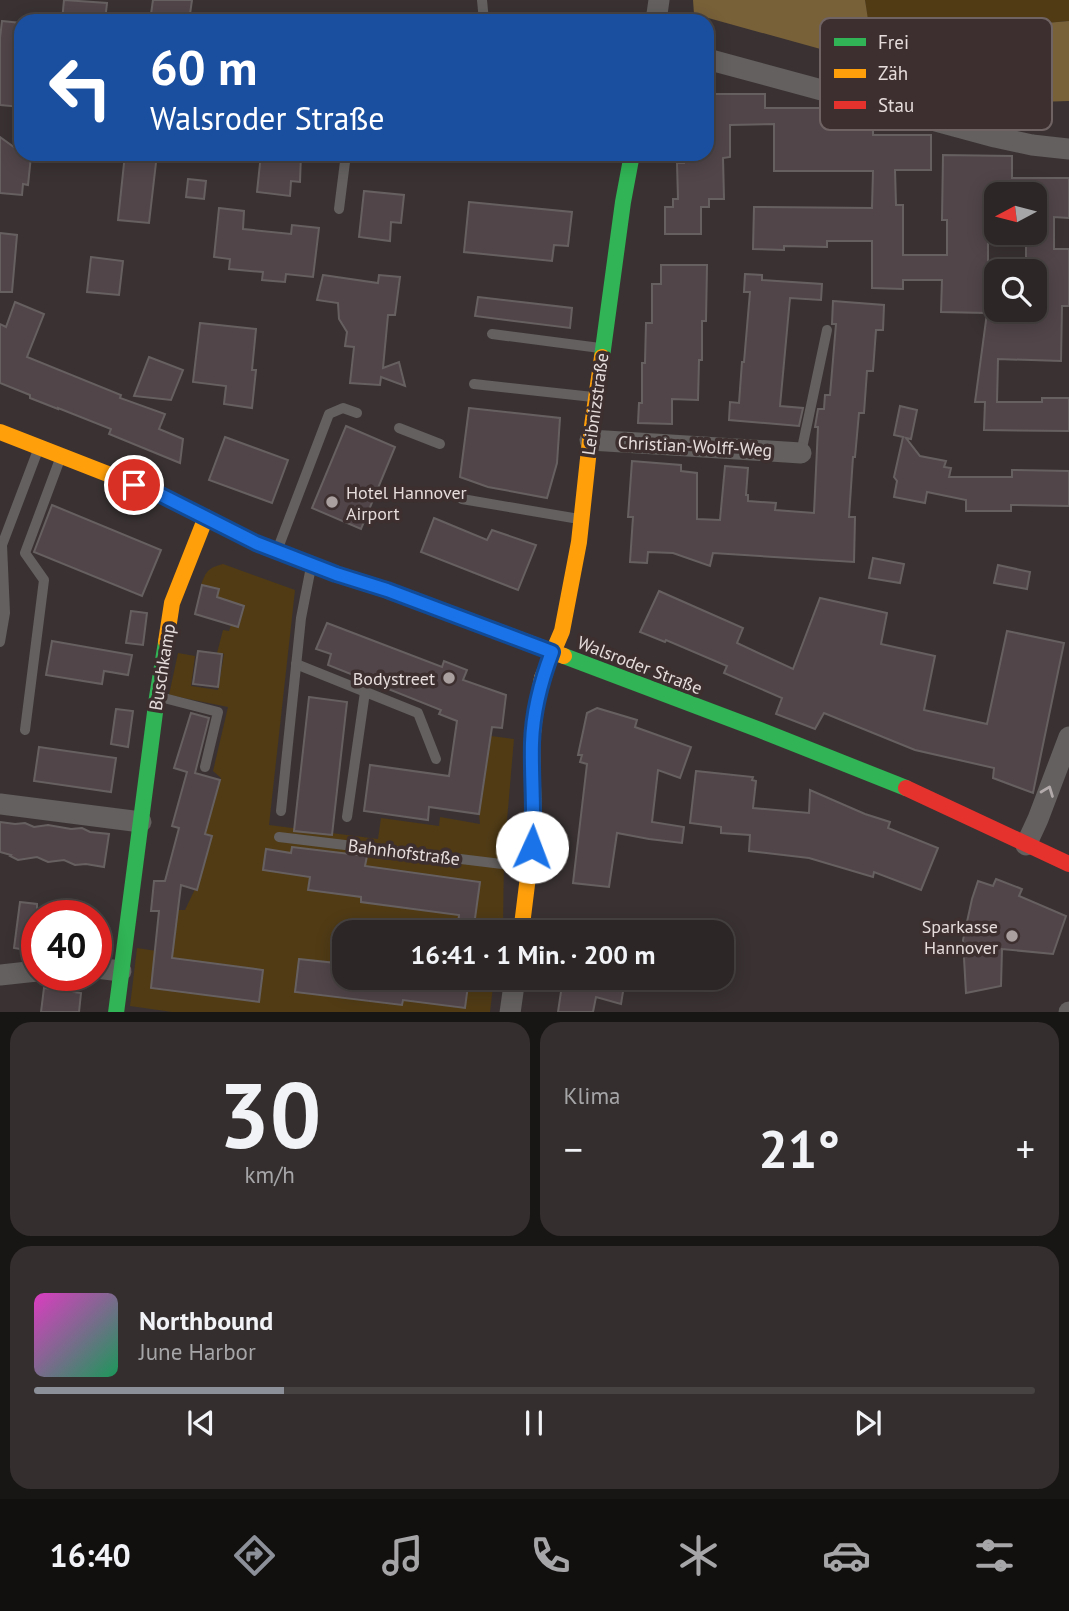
<!DOCTYPE html>
<html lang="de">
<head>
<meta charset="utf-8">
<style>
  body { margin:0; font-family:"PT Sans",sans-serif; background:#342e2e; color:#f1f3f6; height:100vh; display:flex; flex-direction:column; font-size:26px; white-space:nowrap }
  * { box-sizing:border-box; margin:0 }
  p { font-size:23px; color:#a6a5a7 }
  .icon { flex:none; width:38px; height:38px; fill:none; stroke:currentColor; stroke-width:2; stroke-linecap:round; stroke-linejoin:round }
  .map { position:relative; height:1012px; overflow:hidden }
  .side { display:flex; flex-direction:column; gap:10px; padding:10px; background:#181515; flex:1 }
  .side>* { flex:none }
  .guide { position:absolute; left:14px; top:14px; width:700px; height:147px; border-radius:21px; box-shadow:0 4px 18px #0003,0 0 0 2px #484343; background:#1a4fa0; color:#fff; overflow:hidden }
  .needle { width:46px; rotate:263deg }
  .tools { position:absolute; left:984px; top:182px; display:grid; gap:14px }
  .tools a { display:grid; place-items:center; width:63px; height:63px; border-radius:14px; background:#2c2626; box-shadow:0 4px 18px #0003,0 0 0 2px #484343; font-size:35px }
  .speed { position:absolute; left:21px; top:900px; display:flex; gap:14px; font-size:35px; font-weight:700; text-align:center }
  .speed>* { display:grid; place-content:center; width:91px; height:91px; border-radius:50%; background:#2c2626; box-shadow:0 4px 18px #0003,0 0 0 2px #484343; line-height:1 }
  .speed .limit { border:10px solid #d22; background:#fff; color:#111 }
  .pin { position:absolute; display:grid; place-items:center; width:60px; height:60px; color:#fff; margin:-30px; border:4px solid #fff; border-radius:50%; box-shadow:0 2px 7px #0007 }
  .me { position:absolute; width:77px; margin:-38px; rotate:2deg; stroke-linejoin:round; filter:drop-shadow(0 0 5px #0008) }
  .turn { display:flex; align-items:center; gap:24px; height:147px; padding:0 21px; font-size:32px }
  .turn .icon { width:91px; height:91px; stroke-width:2.5 }
  .turn b { display:block; font-size:49px; line-height:60px }
  .big { font-size:52px; font-weight:800; line-height:1.1 }
  .side .widget { flex:1; display:flex; flex-direction:column; justify-content:center; gap:10px; min-width:0; padding:0 24px; border-radius:21px; background:#342e2e }
  .side .dial { align-items:center; gap:0 }
  .dial b { font-size:91px; line-height:1 }
  .song { display:flex; align-items:center; gap:21px }
  .cover { width:84px; height:84px; border-radius:10px; background:linear-gradient(135deg,hsl(310 70% 55%),hsl(150 70% 35%)) }
  .played { height:7px; border-radius:4px; background:linear-gradient(90deg,#8c9099 25%,#484343 25%) }
  .keys { display:flex; justify-content:space-around; direction:ltr }
  .heat { display:flex; justify-content:space-between; align-items:center; font-size:38px; direction:ltr }
  .side .tiles { flex:1; display:grid; gap:10px; grid-template-columns:1fr 1fr }
  .widget:last-child { grid-column:span 2 }
  .trip { position:absolute; left:332px; top:920px; width:402px; height:70px; border-radius:21px; background:#2c2626; box-shadow:0 4px 18px #0003,0 0 0 2px #484343; font-weight:800; line-height:70px; text-align:center }
  .menu { display:flex; height:112px; justify-content:space-around; align-items:center; background:#120f0f; color:#a6a5a7 }
  .menu .icon { width:49px; height:49px }
  .menu .current { color:#8c9099 }
  .menu b { font-size:32px; color:#f1f3f6 }
  .map>svg:first-child { display:block }
  .green { fill:#503b15 }
  .forest { fill:#786139 }
  .building { fill:#514549; stroke:#676061; stroke-width:2; fill-rule:evenodd }
  .lines { fill:none; stroke-linecap:round; stroke-linejoin:round }
  .lane { stroke:#63605f; stroke-width:10 }
  .street { stroke:#63605f; stroke-width:21 }
  .fast { stroke:#30b455; stroke-width:16 }
  .slow { stroke:#ff9f0a; stroke-width:16 }
  .jam { stroke:#e5322d; stroke-width:16 }
  .oneway { stroke:#b2aaaa }
  .route-casing { stroke:#114b97; stroke-width:18 }
  .route { stroke:#1a73e8; stroke-width:12 }
  .poi-dot { fill:#aaa0a0; stroke:#3d2f2f; stroke-width:2.5 }
  .labels { text-anchor:middle; dominant-baseline:central; stroke-width:7; stroke-linejoin:round; paint-order:stroke }
  .street-label { font-size:18px; fill:#e6dcdc; stroke:#3d2f2f }
  .poi-label { font-size:18px; fill:#e6dcdc; stroke:#3d2f2f; text-anchor:end }
  .key { fill:#3d2f2f; stroke:#706363; stroke-width:2 }
  .key-label { font-size:19px; fill:#e6dcdc }
</style>
</head>
<body>
<div class="map">
<svg width="1069" height="1013" viewBox="0 0 1069 1013">
  <rect width="100%" height="100%" fill="#3a3232"/>
  <!-- green -->
  <g class="green">
    <polygon points="865,0 1069,0 1069,21 870,39"/>
    <path d="M223,564L295,590L269,825L378,839L381,818L439,826L440,817L480,824L479,814L491,736L514,739L504,855L503,926L454,920L452,933H345V978H494L490,1012L179,1013L130,1006L137,948L170,953L175,910H185L195,889L210,837L205,835L221,778L213,771L228,707L169,695L178,653L195,656L191,686L218,690L224,654L217,653L223,630L229,631L231,625L238,626L244,606L217,597L219,589L201,585C206,571 208,568 223,564Z"/>
  </g>
  <!-- forest -->
  <polygon class="forest" points="693,0 865,0 871,39 1069,21 1069,101 1036,102 997,98 694,14"/>
  <!-- building -->
  <g class="building">
    <polygon points="64,0 107,3 105,21 62,21"/>
    <polygon points="153,0 192,0 189,21 150,21"/>
    <polygon points="2,21 21,23 21,107 0,105 0,38"/>
    <path d="M711,94H765V108H825V123H873V135H931V170H895L896,205H903V255H947V220H942L943,155L1012,156V178H1069V218L1054,217V249H1069V306H1062L1061,361L998,359L997,402H1042V398H1069V431L984,430L985,402H975L987,313L941,312L942,280H903V289L872,288V241H827V247L784,246V250L753,249L754,207L872,208L873,171H774V124L730,125V157L723,158L724,199H709V207H701V234H665V207H673V199H678L677,163H684V157H694V154H707V109H711ZM996,194H1034V233H1026V271H1034V310H996V263H988V229H996Z"/>
    <polygon points="0,137 18,150 22,155 31,156 28,185 23,184 22,195 0,193"/>
    <polygon points="125,154 157,154 149,223 118,220"/>
    <polygon points="261,154 301,154 300,182 291,181 290,196 257,192"/>
    <polygon points="188,179 206,181 204,199 186,197"/>
    <polygon points="364,191 404,195 401,223 391,222 390,241 359,237"/>
    <polygon points="469,202 572,212 568,246 554,245 552,261 464,252"/>
    <polygon points="219,208 244,211 243,229 291,234 292,225 319,228 313,277 286,274 285,282 273,281 262,280 263,272 229,269 230,259 214,257"/>
    <polygon points="0,233 17,235 12,292 0,292"/>
    <polygon points="91,257 123,261 119,295 87,292"/>
    <polygon points="661,265 707,265 706,321 702,321 702,360 699,360 698,400 672,399 672,424 638,423 639,403 642,403 642,363 645,363 646,323 652,323 652,284 661,284"/>
    <polygon points="745,274 762,275 762,280 822,284 821,300 790,298 780,406 803,408 799,426 729,420 730,402 739,403 742,362 744,362 750,292 744,292"/>
    <polygon points="323,275 378,283 379,275 400,277 395,315 388,315 383,368 399,362 405,386 381,377 380,385 350,383 354,347 345,346 347,332 339,319 338,303 317,300"/>
    <polygon points="478,297 572,308 570,328 475,316"/>
    <polygon points="833,301 884,305 883,330 876,330 873,371 867,371 864,413 859,413 855,457 853,457 849,517 855,517 854,562 713,553 710,566 673,553 648,552 647,563 630,562 633,517 628,517 632,461 681,465 681,471 697,473 697,519 720,520 725,466 748,468 746,495 748,495 748,501 776,503 775,510 814,513 818,427 815,427 818,409 824,409 825,395 830,395 836,324 832,324"/>
    <polygon points="15,302 44,314 27,357 121,395 120,398 165,414 159,429 183,439 180,463 109,434 111,429 58,408 58,409 30,398 30,395 0,383 0,324 6,327"/>
    <polygon points="200,323 256,329 252,370 256,370 252,408 224,404 226,386 193,382"/>
    <polygon points="149,357 183,370 171,400 134,396"/>
    <polygon points="900,406 917,410 911,439 906,438 920,456 946,461 944,467 951,468 949,477 1012,477 1012,470 1069,471 1069,506 1011,505 1011,511 966,511 966,500 927,492 925,503 894,497 897,481 894,477 903,437 894,435"/>
    <polygon points="469,408 560,418 557,463 547,498 488,487 460,477"/>
    <polygon points="346,426 395,447 361,529 312,508"/>
    <polygon points="225,437 288,460 272,503 209,480"/>
    <polygon points="52,505 161,550 142,596 34,552"/>
    <polygon points="434,518 487,540 492,530 536,545 518,590 421,552"/>
    <polygon points="873,558 904,564 900,583 869,578"/>
    <polygon points="998,565 1030,572 1027,589 994,583"/>
    <polygon points="202,585 219,589 217,597 244,606 238,627 195,614"/>
    <polygon points="659,591 743,628 737,643 793,669 820,598 887,613 881,644 935,656 924,710 987,724 1007,631 1064,643 1033,793 993,778 994,768 915,750 824,713 815,729 776,714 782,698 724,673 727,666 666,640 665,642 640,632"/>
    <polygon points="131,611 147,613 143,645 126,643"/>
    <polygon points="327,623 442,667 444,661 467,670 463,680 506,695 502,728 492,727 479,814 429,807 428,820 364,811 370,765 449,776 457,721 439,714 441,710 328,665 331,654 316,649"/>
    <polygon points="52,641 132,655 128,675 104,671 102,684 46,675"/>
    <polygon points="198,651 222,654 218,687 193,684"/>
    <polygon points="309,697 347,702 332,835 294,831"/>
    <polygon points="597,708 637,720 635,727 691,747 680,778 658,770 652,822 684,827 682,843 649,839 617,833 609,887 573,883 587,764 580,762 582,755 578,755 587,713"/>
    <polygon points="116,709 133,711 128,747 111,744"/>
    <polygon points="191,713 209,718 195,773 220,780 205,834 212,836 197,890 181,885 172,958 263,970 259,1002 151,988 159,911 151,911 154,881 165,881 179,828 172,826 187,772 174,768"/>
    <polygon points="39,747 116,758 111,792 34,781"/>
    <polygon points="696,771 753,777 752,780 756,781 753,808 809,813 810,790 865,814 890,822 888,828 938,848 921,890 874,872 873,877 809,858 749,851 750,835 721,833 721,827 690,823"/>
    <polygon points="0,822 15,824 25,823 34,827 48,825 71,829 82,828 90,832 109,834 104,867 86,864 75,865 64,860 48,862 37,857 18,860 10,856 11,855 0,852"/>
    <polygon points="292,847 367,856 365,866 480,882 473,933 457,933 459,915 361,902 361,897 308,890 310,877 263,870 266,849 291,853"/>
    <polygon points="996,879 1022,889 1019,896 1066,916 1053,954 1002,949 1001,986 966,993 963,940 972,899 978,881 993,886"/>
    <polygon points="20,902 37,904 37,942 33,941 32,951 14,948"/>
    <polygon points="299,959 345,964 345,978 469,978 465,1008 403,1000 402,1005 295,992"/>
    <polygon points="563,978 597,978 596,984 624,986 621,1004 596,997 593,1012 558,1012"/>
    <polygon points="44,988 81,993 79,1012 41,1012"/>
  </g>
  <g class="lines">
    <!-- lane -->
    <g class="lane">
      <polyline points="482,0 484,21"/>
      <polyline points="339,209 346,154"/>
      <polyline points="492,334 600,348"/>
      <polyline points="474,384 593,397"/>
      <polyline points="399,428 440,444"/>
      <polyline points="801,453 827,330"/>
      <polyline points="462,499 579,519"/>
      <polyline points="0,545 2,545 38,450"/>
      <polyline points="278,548 329,414 343,408 357,413"/>
      <polyline points="0,642 5,613 2,545"/>
      <polyline points="296,664 418,713 436,759"/>
      <polyline points="160,697 218,712 205,767"/>
      <polyline points="25,730 44,580 25,553 60,459"/>
      <polyline points="281,811 301,618 311,567"/>
      <polyline points="347,817 365,692"/>
      <polyline points="279,837 527,867"/>
    </g>
    <!-- street -->
    <g class="street">
      <polyline points="656,21 659,0"/>
      <polyline points="707,59 995,137 1032,145 1069,149"/>
      <polyline points="590,440 801,453"/>
      <polyline points="0,804 141,822"/>
      <polyline points="1026,845 1038,819 1069,737"/>
      <polyline points="96,968 121,971"/>
      <polyline points="0,975 37,971"/>
      <polyline points="510,1013 515,978"/>
      <polyline points="1069,1013 1069,1012"/>
    </g>
    <!-- fast -->
    <g class="fast">
      <polyline points="602,357 623,202 632,154"/>
      <polyline points="564,656 760,730 906,788"/>
      <polyline points="116,1013 157,697 166,642"/>
    </g>
    <!-- slow -->
    <g class="slow">
      <polyline points="0,432 159,494 256,543 336,574 387,590 564,656"/>
      <polyline points="166,642 172,603 206,517"/>
      <polyline points="521,933 534,828 532,743 535,714 542,678 562,631 579,542 590,440 602,357"/>
    </g>
    <!-- jam -->
    <polyline class="jam" points="906,788 1069,864"/>
  </g>
  <!-- one-way arrows -->
  <defs><path id="oneway-chevron" d="M-2-3.5L2.5 0L-2 3.5" fill="none" stroke-width="1.6" stroke-linecap="round" stroke-linejoin="round" transform="scale(1.75)"/></defs>
  <use class="oneway" href="#oneway-chevron" transform="translate(1048 791) rotate(-69)"/>
  <g class="lines">
    <defs>
      <path id="route" d="M134,485L159,494L256,543L336,574L387,590L552,652C541,681 533,711 532,743C531,778 535,812 532,847"/>
    </defs>
    <!-- route casing -->
    <use href="#route" class="route-casing"/>
    <!-- route -->
    <use href="#route" class="route"/>
  </g>
  <!-- markers -->
  <g class="poi-dot">
    <circle cx="332" cy="502" r="7"/>
    <circle cx="449" cy="678" r="7"/>
    <circle cx="1012" cy="936" r="7"/>
  </g>
  <g class="labels">
    <!-- street labels -->
    <g class="street-label">
      <text transform="translate(595 404) rotate(-82)">Leibnizstraße</text>
      <text transform="translate(695 446) rotate(3)">Christian-Wolff-Weg</text>
      <text transform="translate(640 665) rotate(21)">Walsroder Straße</text>
      <text transform="translate(162 667) rotate(-81)">Buschkamp</text>
      <text transform="translate(404 852) rotate(7)">Bahnhofstraße</text>
    </g>
    <!-- poi labels -->
    <g class="poi-label">
      <text x="346" y="492" text-anchor="start">Hotel Hannover<tspan x="346" dy="21">Airport</tspan></text>
      <text x="435" y="678">Bodystreet</text>
      <text x="998" y="926">Sparkasse<tspan x="998" dy="21">Hannover</tspan></text>
    </g>
  </g>
  <!-- legend -->
  <rect x="820" y="18" width="232" height="112" rx="10" class="key"/>
  <rect x="834" y="38" width="32" height="8" fill="#30b455"/>
  <rect x="834" y="69" width="32" height="9" fill="#ff9f0a"/>
  <rect x="834" y="101" width="32" height="8" fill="#e5322d"/>
  <g class="key-label">
    <text x="878" y="49">Frei</text>
    <text x="878" y="80">Zäh</text>
    <text x="878" y="112">Stau</text>
  </g>
</svg>
<div class="tools">
<a><svg class="needle" viewBox="-14 -14 28 28"><path d="M0-13l5 13h-10z" fill="#e53935"/><path d="M0 13l5-13h-10z" fill="#a6a5a7"/></svg></a>
<a><svg class="icon" aria-label="search" viewBox="0 0 24 24"><circle cx="10" cy="10" r="6"/><path d="M15 15l6 6"/></svg></a>
</div>
<div class="speed"><div class="limit">40</div></div>
<div class="pin" style="left:134px;top:485px;background:#d93025"><svg class="icon" aria-label="arrive" viewBox="0 0 24 24"><path d="M6 21V4h12l-3 4 3 4H6"/></svg></div>
<svg class="me" style="left:532px;top:847px" viewBox="-20 -20 40 40"><circle r="19" fill="#fff"/><path d="M0-13L10 11 0 6-10 11z" fill="#1a73e8"/></svg>
<div class="trip">16:41 · 1 Min. · 200 m</div>
<div class="guide">
<div class="turn"><svg class="icon" aria-label="left" viewBox="0 0 24 24"><path d="M17 20v-9H6M10 6l-5 5 5 5"/></svg><div><b>60 m</b>Walsroder Straße</div></div>
</div>
</div>
<section class="side">
<div class="tiles">
<div class="widget dial"><b>30</b><p>km/h</p></div>
<div class="widget"><p>Klima</p>
<div class="heat"><a>−</a><b class="big">21°</b><a>+</a></div>
</div>
<div class="widget">
<div class="song"><i class="cover"></i><div><b>Northbound</b><p>June Harbor</p></div></div>
<div class="played"></div>
<div class="keys"><svg class="icon" aria-label="previous" viewBox="0 0 24 24"><path d="M18 5L8 12l10 7zM5 5v14"/></svg><svg class="icon" aria-label="pause" viewBox="0 0 24 24"><path d="M8 5v14M16 5v14"/></svg><svg class="icon" aria-label="next" viewBox="0 0 24 24"><path d="M6 5l10 7-10 7zM19 5v14"/></svg></div>
</div>
</div>
</section>
<nav class="menu">
<b>16:40</b>
<svg class="icon current" aria-label="directions" viewBox="0 0 24 24"><path d="M12 3l9 9-9 9-9-9zM9 14v-3h6M13 9l2 2-2 2"/></svg>
<svg class="icon" aria-label="music" viewBox="0 0 24 24"><path d="M9 18V5l10-2v13"/><circle cx="6" cy="18" r="3"/><circle cx="16" cy="16" r="3"/></svg>
<svg class="icon" aria-label="phone" viewBox="0 0 24 24"><path d="M5 4h4l2 5-3 2q2 4 5 5l2-3 5 2v4C11 20 4 13 5 4z"/></svg>
<svg class="icon" aria-label="climate" viewBox="0 0 24 24"><path d="M12 3v18M4 7l16 10M4 17L20 7"/></svg>
<svg class="icon" aria-label="car" viewBox="0 0 24 24"><path d="M5 17H2v-5l4-1 3-4h7l3 4 3 1v5h-3M9 17h6M6 11h13"/><circle cx="7" cy="17" r="2"/><circle cx="17" cy="17" r="2"/></svg>
<svg class="icon" aria-label="filters" viewBox="0 0 24 24"><path d="M4 7h16M4 17h16"/><circle cx="9" cy="7" r="2"/><circle cx="15" cy="17" r="2"/></svg>
</nav>
</body>
</html>
